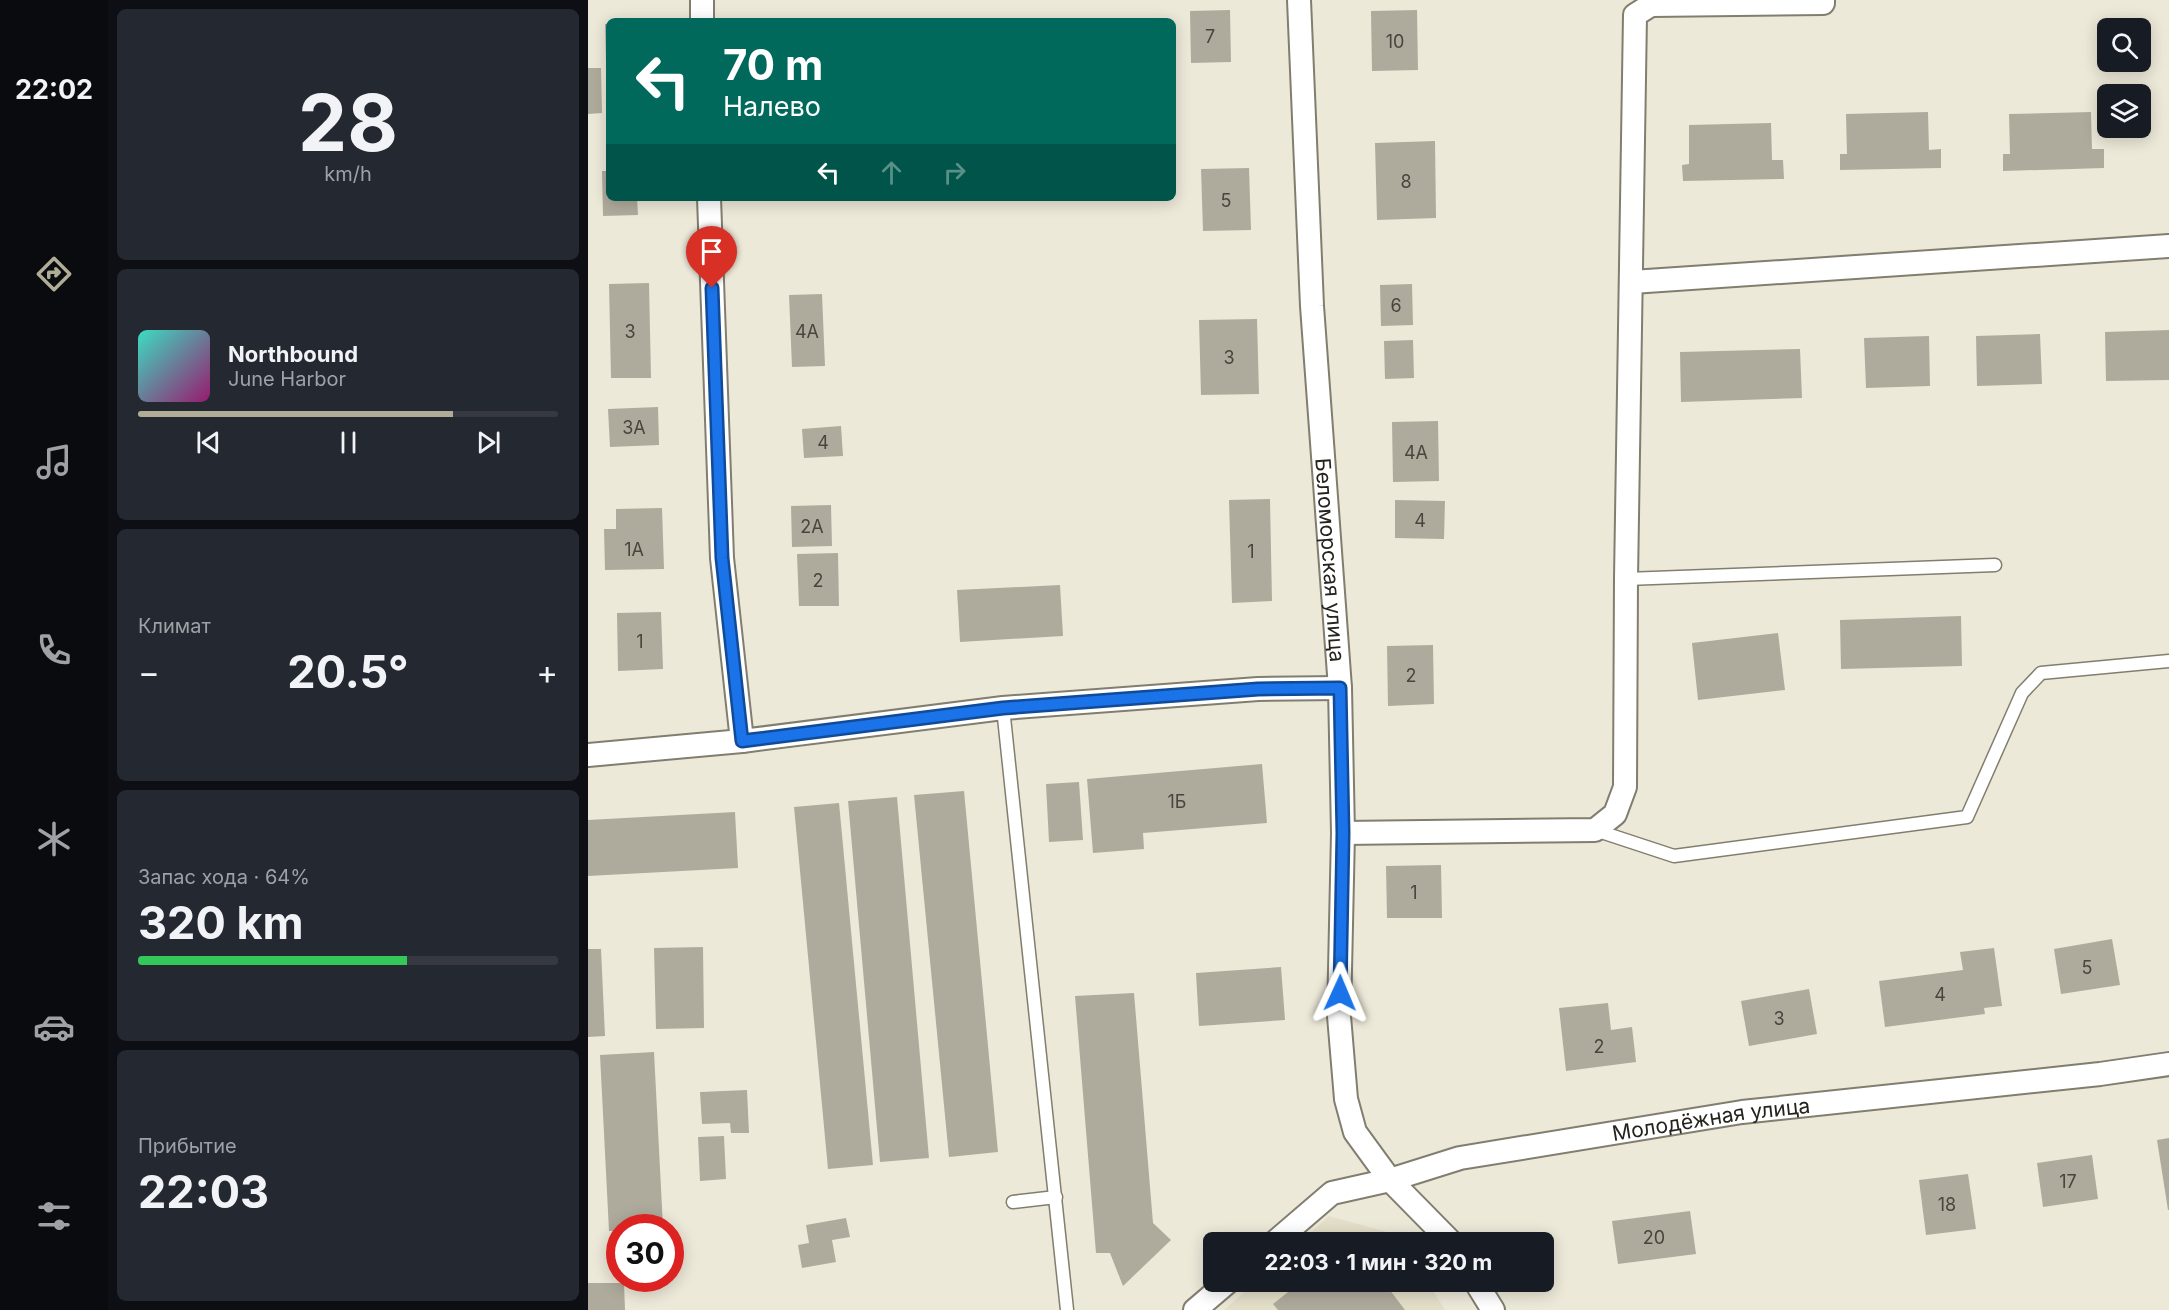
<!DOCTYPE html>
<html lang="ru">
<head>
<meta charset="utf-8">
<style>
  body { margin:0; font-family:Inter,sans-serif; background:#242831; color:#f1f3f6; height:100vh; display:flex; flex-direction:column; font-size:22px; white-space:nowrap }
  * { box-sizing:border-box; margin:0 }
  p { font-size:20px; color:#9ea1a6 }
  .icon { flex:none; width:33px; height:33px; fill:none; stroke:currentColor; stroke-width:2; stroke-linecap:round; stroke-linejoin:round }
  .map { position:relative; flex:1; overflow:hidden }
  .panel { display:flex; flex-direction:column; gap:9px; padding:9px; background:#0d0f14; width:480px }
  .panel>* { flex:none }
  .hud { position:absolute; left:18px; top:18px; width:570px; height:183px; border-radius:9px; box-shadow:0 3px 15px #0003; background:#00695c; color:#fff; overflow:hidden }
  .buttons { position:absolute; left:1509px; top:18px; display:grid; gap:12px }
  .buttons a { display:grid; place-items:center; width:54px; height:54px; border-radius:9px; background:#171b24; box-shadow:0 3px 15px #0003; font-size:30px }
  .speed { position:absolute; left:18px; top:1214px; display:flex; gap:12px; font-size:30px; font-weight:700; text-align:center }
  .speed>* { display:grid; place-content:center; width:78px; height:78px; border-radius:50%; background:#171b24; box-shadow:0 3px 15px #0003; line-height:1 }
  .speed .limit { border:9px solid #d22; background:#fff; color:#111 }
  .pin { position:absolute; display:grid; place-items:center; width:51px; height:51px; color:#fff; margin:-62px -26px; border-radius:50% 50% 50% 0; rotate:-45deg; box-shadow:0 0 6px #0007 }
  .pin .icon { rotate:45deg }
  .me { position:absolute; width:66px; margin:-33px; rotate:1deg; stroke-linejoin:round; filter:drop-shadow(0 0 4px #0008) }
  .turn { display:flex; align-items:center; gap:21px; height:126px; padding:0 18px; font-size:27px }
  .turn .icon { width:78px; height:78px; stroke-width:2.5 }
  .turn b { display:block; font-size:42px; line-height:51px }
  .lanes { display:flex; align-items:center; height:57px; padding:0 18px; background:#0003; justify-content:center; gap:30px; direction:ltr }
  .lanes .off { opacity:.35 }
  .big { font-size:45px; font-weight:700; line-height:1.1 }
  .panel .card { flex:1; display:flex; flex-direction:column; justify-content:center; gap:9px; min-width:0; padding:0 21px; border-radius:9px; background:#242831 }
  .panel .dial { align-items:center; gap:0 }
  .dial b { font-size:78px; line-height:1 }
  .song { display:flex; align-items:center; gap:18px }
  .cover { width:72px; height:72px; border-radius:9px; background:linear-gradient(135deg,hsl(170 70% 55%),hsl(320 70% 35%)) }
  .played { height:6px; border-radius:3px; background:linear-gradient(90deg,#b0ac97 75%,#363941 75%) }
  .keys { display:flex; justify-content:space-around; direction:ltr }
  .heat { display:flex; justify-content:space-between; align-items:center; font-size:33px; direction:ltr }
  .charge { height:9px; border-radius:4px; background:linear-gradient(90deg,#34c759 64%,#363941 0) }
  .trip { position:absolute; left:615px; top:1232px; width:351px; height:60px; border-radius:9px; background:#171b24; box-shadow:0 3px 15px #0003; font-weight:700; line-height:60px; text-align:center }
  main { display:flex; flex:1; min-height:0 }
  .dock { display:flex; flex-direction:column; width:108px; justify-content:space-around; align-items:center; background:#090b0e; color:#9ea1a6 }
  .dock .icon { width:42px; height:42px }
  .dock .selected { color:#b0ac97 }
  .dock b { font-size:27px; color:#f1f3f6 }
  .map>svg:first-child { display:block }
  .built { fill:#e4dfc8 }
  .building { fill:#afab9c }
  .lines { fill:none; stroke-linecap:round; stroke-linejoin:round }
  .lane-casing { stroke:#817e6f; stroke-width:15 }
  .street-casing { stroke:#817e6f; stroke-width:26 }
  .lane { stroke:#fff; stroke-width:12 }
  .street { stroke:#fff; stroke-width:22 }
  .route-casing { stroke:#114b97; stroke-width:15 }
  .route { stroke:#1a73e8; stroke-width:10 }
  .labels { text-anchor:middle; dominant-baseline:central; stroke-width:5; stroke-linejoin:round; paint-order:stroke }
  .number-label { font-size:18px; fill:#48453d }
  .street-label { font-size:21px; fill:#25231d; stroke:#fff }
</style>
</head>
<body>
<main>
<nav class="dock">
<b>22:02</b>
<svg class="icon selected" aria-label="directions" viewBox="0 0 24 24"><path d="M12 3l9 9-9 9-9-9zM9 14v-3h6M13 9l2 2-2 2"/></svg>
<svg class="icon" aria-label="music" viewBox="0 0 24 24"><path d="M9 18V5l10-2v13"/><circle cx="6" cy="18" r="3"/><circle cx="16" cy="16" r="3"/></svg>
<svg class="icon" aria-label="phone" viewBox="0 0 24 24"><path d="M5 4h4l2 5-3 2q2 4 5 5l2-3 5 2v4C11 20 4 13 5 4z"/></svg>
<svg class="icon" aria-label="climate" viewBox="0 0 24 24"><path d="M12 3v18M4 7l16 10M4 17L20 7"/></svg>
<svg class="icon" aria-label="car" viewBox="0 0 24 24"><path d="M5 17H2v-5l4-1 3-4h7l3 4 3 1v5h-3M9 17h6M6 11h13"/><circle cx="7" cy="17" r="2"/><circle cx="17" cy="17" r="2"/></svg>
<svg class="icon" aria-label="filters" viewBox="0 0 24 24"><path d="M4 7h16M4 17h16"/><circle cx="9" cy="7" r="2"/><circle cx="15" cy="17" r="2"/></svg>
</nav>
<section class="panel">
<div class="card dial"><b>28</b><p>km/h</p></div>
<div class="card">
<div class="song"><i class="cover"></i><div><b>Northbound</b><p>June Harbor</p></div></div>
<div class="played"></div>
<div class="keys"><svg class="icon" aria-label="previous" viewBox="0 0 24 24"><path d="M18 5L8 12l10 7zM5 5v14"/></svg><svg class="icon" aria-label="pause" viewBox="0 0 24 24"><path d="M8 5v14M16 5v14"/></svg><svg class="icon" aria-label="next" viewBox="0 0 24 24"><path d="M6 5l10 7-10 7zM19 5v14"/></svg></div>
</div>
<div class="card"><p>Климат</p>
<div class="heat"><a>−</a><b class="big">20.5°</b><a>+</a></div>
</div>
<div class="card"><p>Запас хода · 64%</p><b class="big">320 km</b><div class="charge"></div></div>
<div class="card"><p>Прибытие</p><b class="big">22:03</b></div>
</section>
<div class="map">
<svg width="1581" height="1310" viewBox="0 0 1581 1310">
  <rect width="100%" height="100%" fill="#ede9d9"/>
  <!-- built -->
  <g class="built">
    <polygon points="741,1216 810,1235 814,1242 712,1242"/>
    <polygon points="669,1281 839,1281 857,1310 636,1310"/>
  </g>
  <!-- building -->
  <g class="building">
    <polygon points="642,10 643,62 603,63 602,11"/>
    <polygon points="829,10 830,70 784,71 783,11"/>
    <polygon points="17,24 21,24 21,62 18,62"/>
    <polygon points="0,68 13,68 14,113 0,114"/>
    <polygon points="1340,112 1341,150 1353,149 1353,168 1252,170 1252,154 1259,154 1258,114"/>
    <polygon points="1503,112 1504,149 1516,149 1516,168 1415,171 1415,154 1422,154 1421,114"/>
    <polygon points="1183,123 1184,160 1195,160 1196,179 1095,181 1094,165 1101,164 1101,125"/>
    <polygon points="847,141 848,218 789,220 787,143"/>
    <polygon points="661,168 663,230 615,231 613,169"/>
    <polygon points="14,171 21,171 21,198 49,198 50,215 15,216"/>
    <polygon points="61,283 63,378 23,378 21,284"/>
    <polygon points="824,284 825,325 793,326 792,285"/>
    <polygon points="234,294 237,366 204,367 201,295"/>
    <polygon points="669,319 671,394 613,395 611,320"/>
    <polygon points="1581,330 1581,380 1518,381 1517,332"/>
    <polygon points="1452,334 1454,384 1389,386 1388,336"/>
    <polygon points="1341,336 1342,386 1278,388 1276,338"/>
    <polygon points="825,340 826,378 797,379 796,341"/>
    <polygon points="1212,349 1214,398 1093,402 1092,352"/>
    <polygon points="70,407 71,445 22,447 20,409"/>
    <polygon points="850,421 851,481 805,482 804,422"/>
    <polygon points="253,426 255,456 216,458 214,429"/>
    <polygon points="682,499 684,601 644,603 641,500"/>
    <polygon points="807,500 857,501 856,539 807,538"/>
    <polygon points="243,505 244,546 204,547 203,506"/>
    <polygon points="74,508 76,569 17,570 16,529 28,529 28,509"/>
    <polygon points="250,553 251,606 211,606 209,554"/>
    <polygon points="472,585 475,636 372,642 369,590"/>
    <polygon points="73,612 75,669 30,671 29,613"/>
    <polygon points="1373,616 1374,666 1253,669 1252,620"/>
    <polygon points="1190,633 1197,690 1110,700 1104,643"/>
    <polygon points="845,645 846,704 800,706 799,646"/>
    <polygon points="674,764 679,823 555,833 556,849 505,853 499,779"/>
    <polygon points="491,782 495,840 461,842 458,784"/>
    <polygon points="376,791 410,1152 361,1157 326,795"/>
    <polygon points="309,797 341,1158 292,1162 260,801"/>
    <polygon points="251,803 285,1165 240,1169 206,807"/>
    <polygon points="147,812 150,868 0,876 0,820"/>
    <polygon points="853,865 854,918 799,918 798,866"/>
    <polygon points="1524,939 1532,985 1473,994 1466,949"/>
    <polygon points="115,947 116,1028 68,1029 66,948"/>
    <polygon points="1406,948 1414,1006 1396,1008 1397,1014 1297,1027 1291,981 1375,970 1372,952"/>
    <polygon points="0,949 13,949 17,1036 0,1037"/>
    <polygon points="693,967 697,1020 611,1026 608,973"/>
    <polygon points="1221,989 1229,1034 1161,1046 1153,1001"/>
    <polygon points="546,993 565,1223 583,1240 535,1286 522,1253 508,1253 487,996"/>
    <polygon points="1020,1003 1023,1030 1044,1027 1048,1062 978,1071 971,1008"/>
    <polygon points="66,1052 75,1227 32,1227 32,1231 21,1231 12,1055"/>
    <polygon points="159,1090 161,1133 143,1133 142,1123 114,1124 112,1092"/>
    <polygon points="136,1136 138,1179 112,1181 110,1137"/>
    <polygon points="1581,1138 1581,1210 1580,1210 1569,1140"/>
    <polygon points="1504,1155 1510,1199 1455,1207 1449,1163"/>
    <polygon points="1380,1174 1388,1229 1338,1235 1331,1180"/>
    <polygon points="1102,1211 1108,1254 1030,1264 1024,1221"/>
    <polygon points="258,1218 262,1237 244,1240 248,1262 214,1268 210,1245 221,1243 218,1225"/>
    <polygon points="714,1281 795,1281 817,1310 690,1310 685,1304"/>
    <polygon points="0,1283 36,1283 37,1310 0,1310"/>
  </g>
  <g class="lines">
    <defs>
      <g id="lane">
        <polyline points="1038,579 1407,565"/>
        <polyline points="415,708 479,1310"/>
        <polyline points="1007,830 1086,856 1379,817 1434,693 1453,673 1581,661"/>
        <polyline points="425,1202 468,1197"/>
      </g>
      <g id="street">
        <polyline points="114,0 114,21"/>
        <path id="s1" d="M711,0L724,306L752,688L755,833L751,1016L758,1099L767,1132L802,1180L863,1242"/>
        <polyline points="121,198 134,558 154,741"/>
        <polyline points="1044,282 1581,246"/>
        <polyline points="0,755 154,741 415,708 670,689 752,688"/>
        <polyline points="755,833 1007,830 1027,814 1037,787 1038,579 1047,15 1063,5 1235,3 1235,0"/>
        <path id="s2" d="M687,1242L744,1193L802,1180L872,1158L1154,1112L1512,1074L1581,1064"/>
        <polyline points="887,1281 905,1310"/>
        <polyline points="607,1310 641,1281"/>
      </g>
    </defs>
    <!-- lane casing -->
    <use href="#lane" class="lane-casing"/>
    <!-- street casing -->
    <use href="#street" class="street-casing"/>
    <!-- lane -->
    <use href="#lane" class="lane"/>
    <!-- street -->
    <use href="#street" class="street"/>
  </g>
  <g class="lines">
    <defs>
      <polyline id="route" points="124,288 134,558 154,741 415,708 670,689 752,688 755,833 752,993"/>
    </defs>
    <!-- route casing -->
    <use href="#route" class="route-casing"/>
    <!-- route -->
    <use href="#route" class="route"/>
  </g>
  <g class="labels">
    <!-- number labels -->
    <g class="number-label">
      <text x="622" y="36">7</text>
      <text x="807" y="41">10</text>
      <text x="818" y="181">8</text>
      <text x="638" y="200">5</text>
      <text x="808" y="305">6</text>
      <text x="42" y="331">3</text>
      <text x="219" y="331">4А</text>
      <text x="641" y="357">3</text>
      <text x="46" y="427">3А</text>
      <text x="235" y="442">4</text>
      <text x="828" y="452">4А</text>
      <text x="832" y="520">4</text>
      <text x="224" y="526">2А</text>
      <text x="46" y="549">1А</text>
      <text x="663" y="551">1</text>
      <text x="230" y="580">2</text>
      <text x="52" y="641">1</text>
      <text x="823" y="675">2</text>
      <text x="589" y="801">1Б</text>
      <text x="826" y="892">1</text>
      <text x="1499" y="967">5</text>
      <text x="1352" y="994">4</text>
      <text x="1191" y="1018">3</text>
      <text x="1011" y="1046">2</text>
      <text x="1480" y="1181">17</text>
      <text x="1359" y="1204">18</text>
      <text x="1066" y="1237">20</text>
    </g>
    <!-- street labels -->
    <g class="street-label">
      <text stroke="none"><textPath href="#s1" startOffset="561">Беломорская улица</textPath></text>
      <text stroke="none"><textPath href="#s2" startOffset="462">Молодёжная улица</textPath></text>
    </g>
  </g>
</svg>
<div class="buttons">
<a><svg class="icon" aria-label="search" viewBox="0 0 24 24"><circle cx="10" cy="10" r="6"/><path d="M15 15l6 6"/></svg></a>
<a><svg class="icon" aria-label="layers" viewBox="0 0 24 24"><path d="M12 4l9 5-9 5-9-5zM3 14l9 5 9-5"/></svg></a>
</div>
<div class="speed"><div class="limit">30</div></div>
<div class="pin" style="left:124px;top:288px;background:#d93025"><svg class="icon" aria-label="arrive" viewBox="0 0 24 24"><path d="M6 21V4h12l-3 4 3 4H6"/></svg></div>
<svg class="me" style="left:752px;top:993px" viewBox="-20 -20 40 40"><path d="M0-17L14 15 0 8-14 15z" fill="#1a73e8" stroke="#fff" stroke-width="4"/></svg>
<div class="trip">22:03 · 1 мин · 320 m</div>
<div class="hud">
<div class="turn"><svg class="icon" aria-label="left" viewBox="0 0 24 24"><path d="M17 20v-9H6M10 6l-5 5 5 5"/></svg><div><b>70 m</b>Налево</div></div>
<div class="lanes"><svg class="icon" aria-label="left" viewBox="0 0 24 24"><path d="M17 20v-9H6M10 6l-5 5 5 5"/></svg><svg class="icon off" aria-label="ahead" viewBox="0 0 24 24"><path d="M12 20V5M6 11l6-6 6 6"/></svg><svg class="icon off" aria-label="right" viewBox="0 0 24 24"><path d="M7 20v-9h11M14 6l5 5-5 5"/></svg></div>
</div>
</div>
</main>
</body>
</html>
